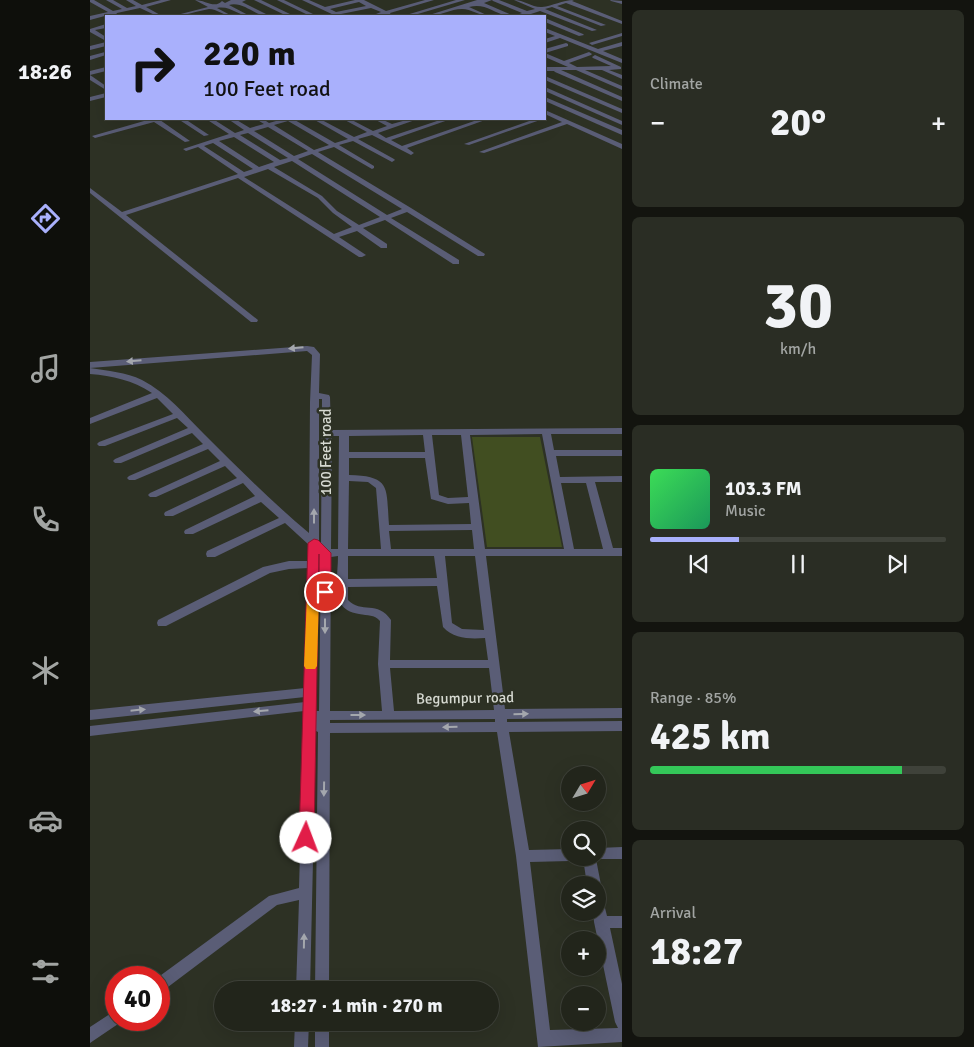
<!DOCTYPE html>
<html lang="en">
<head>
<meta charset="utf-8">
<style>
  body { margin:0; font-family:Signika,sans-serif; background:#2a2d24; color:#f1f3f6; height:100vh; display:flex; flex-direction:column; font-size:19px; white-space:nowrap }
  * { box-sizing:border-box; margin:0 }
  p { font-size:16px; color:#a2a5a3 }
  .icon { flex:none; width:28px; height:28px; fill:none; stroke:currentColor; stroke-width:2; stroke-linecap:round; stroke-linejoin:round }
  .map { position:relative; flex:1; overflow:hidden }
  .sheet { display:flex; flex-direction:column; gap:10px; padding:10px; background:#13140f; width:352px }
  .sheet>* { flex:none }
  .hud { position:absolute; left:15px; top:15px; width:441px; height:105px; border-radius:0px; box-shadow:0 5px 20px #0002,0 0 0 1px #3f423a; background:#a9b0fc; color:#111; overflow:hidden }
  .needle { width:32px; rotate:52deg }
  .controls { position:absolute; left:471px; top:766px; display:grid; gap:10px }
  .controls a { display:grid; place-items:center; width:45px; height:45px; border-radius:50%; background:#22251b; box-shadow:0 5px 20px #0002,0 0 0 1px #3f423a; font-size:25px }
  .speed { position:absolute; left:15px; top:966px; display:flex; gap:10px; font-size:25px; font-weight:700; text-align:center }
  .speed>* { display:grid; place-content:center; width:65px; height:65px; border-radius:50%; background:#22251b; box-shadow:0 5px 20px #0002,0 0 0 1px #3f423a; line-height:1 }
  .speed .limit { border:8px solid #d22; background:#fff; color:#111 }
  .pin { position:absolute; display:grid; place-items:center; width:42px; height:42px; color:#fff; margin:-21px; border:2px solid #fff; border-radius:50%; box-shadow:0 1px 5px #0007 }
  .me { position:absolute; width:55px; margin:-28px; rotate:2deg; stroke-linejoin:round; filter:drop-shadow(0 0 4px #0008) }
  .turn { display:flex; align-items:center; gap:18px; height:105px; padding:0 15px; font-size:22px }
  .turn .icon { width:65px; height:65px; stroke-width:2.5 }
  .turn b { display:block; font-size:35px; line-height:42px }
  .big { font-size:38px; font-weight:700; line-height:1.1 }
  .sheet .widget { flex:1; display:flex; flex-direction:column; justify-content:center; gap:8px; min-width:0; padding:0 18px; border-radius:8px; background:#2a2d24 }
  .sheet .dial { align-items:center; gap:0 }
  .dial b { font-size:65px; line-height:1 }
  .song { display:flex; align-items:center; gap:15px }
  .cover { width:60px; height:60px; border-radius:8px; background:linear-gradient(135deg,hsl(130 70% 55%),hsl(150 70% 35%)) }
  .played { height:5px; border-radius:2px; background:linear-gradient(90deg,#a9b0fc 30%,#3f423a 30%) }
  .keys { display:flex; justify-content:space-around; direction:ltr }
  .heat { display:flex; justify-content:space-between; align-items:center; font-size:28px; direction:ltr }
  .charge { height:8px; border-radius:4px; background:linear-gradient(90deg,#34c759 85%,#3f423a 0) }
  .trip { position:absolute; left:124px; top:981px; width:285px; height:50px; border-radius:25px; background:#22251b; box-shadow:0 5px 20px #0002,0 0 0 1px #3f423a; font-weight:700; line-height:50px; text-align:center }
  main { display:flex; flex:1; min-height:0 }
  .tabs { display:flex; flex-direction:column; width:90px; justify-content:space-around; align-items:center; background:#0e0f0b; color:#a2a5a3 }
  .tabs .icon { width:35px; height:35px }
  .tabs .active { color:#a9b0fc }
  .tabs b { font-size:22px; color:#f1f3f6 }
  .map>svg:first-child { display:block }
  .green { fill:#414e21 }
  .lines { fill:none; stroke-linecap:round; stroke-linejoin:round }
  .minor { fill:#5a5d76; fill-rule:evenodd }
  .oneway { fill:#a4a7ad }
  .route { fill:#e11d48; stroke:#92132f }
  .slow { fill:#f59e0b }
  .labels { text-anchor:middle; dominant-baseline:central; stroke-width:5; stroke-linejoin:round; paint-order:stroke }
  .street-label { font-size:15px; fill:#d6d9d1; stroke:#2d3124 }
</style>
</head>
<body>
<main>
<nav class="tabs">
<b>18:26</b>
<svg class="icon active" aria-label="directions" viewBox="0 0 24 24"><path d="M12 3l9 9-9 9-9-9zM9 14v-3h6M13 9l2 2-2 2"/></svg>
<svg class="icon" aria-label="music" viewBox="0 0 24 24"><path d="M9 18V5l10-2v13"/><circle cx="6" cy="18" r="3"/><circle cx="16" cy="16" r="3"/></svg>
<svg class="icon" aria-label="phone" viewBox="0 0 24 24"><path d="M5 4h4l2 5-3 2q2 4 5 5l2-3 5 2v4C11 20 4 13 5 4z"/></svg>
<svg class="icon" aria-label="climate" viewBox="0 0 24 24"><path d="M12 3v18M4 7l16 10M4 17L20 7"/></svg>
<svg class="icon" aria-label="car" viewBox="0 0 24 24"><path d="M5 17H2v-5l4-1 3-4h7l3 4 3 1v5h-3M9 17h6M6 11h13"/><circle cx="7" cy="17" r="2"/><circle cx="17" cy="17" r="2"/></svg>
<svg class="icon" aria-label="filters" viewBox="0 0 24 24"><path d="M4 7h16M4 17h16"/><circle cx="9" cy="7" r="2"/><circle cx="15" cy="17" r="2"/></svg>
</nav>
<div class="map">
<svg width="532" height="1047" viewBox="0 0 532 1047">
  <rect width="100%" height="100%" fill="#2d3124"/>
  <!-- green -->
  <polygon class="green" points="382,437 450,437 472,547 397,547"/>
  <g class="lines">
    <!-- minor -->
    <g class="minor">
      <polygon points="0,0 4,0 23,11 32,9 16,0 23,0 37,8 46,6 36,0 43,0 52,5 71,0 81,0 56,7 72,16 67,16 50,8 27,13 25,16 22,14 0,20 0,16 18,12 0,2"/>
      <path d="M105,0C115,0 125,9 132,1L135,3L141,0H156L152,2L180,16C165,17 154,1 139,5L160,16C148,16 140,5 127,8L142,16C134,16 127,9 119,9C107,11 95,16 83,16L118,7Z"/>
      <polygon points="164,0 171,0 204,16 197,16"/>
      <polygon points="187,0 194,0 223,14 218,15"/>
      <path d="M212,0H219L235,7L265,0H274L296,11L335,0H344L300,13L301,15L281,16L291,12L281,8L251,14L252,16H246ZM269,2L276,6L246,12L240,9Z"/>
      <polygon points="366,0 375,0 321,16 313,16"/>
      <path d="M387,0H409L437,11L445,9L424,0C434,0 443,8 452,7C463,6 472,0 484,0L482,1L532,21V24L476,3L467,6L516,25L511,26L462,7L455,9L507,30L502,31L450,11C440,14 429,19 417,16C402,12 395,3 379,7L399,16C390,16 381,9 372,9C360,9 349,17 336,16ZM402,0L403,1L432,13L424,16L394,3Z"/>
      <polygon points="520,0 532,1 532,4 521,1"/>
      <polygon points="455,18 493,34 494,35 489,36 455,22"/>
      <polygon points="16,24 16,28 5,30 16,37 16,41 0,32 0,29"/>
      <polygon points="455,28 508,49 532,42 532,46 513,51 532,59 532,63 470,38 455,43 455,39 465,36 455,32"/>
      <polygon points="532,33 532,36 502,45 499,43"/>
      <polygon points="16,42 16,46 0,50 0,46"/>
      <polygon points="476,43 478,44 478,46 455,53 455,49"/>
      <polygon points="15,52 16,55 0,60 0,56"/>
      <polygon points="499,52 502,54 501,55 479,63 487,67 521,66 503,58 502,57 505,55 531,67 531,69 519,70 532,75 532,79 512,70 495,70 532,86 532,90 486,70 471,70 532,97 532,101 465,72 464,71 455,71 455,67 478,67 455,57 455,53 474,61"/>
      <polygon points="16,67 16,71 0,75 0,71"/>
      <polygon points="0,75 16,86 16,90 0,80"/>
      <polygon points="455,76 532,109 532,113 455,80"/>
      <polygon points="455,87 532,121 532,125 455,91"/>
      <polygon points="16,93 16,97 0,101 0,97"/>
      <polygon points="455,97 532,130 532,135 455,101"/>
      <polygon points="455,110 532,144 532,149 477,124 394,153 389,152 472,122 455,114"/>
      <polygon points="61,119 71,119 70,120 100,141 95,142 64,122 5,138 2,136"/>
      <polygon points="88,119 95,119 119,135 114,136"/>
      <path d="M116,119H123L145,133L154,130L138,119H145L160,128L174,124L166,119H173L179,123L193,119H203L245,143L258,139L223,119H230L264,137L277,132L253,119H260L283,131L297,126L284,119H291L302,124L320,119H328L288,133L296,138L353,119H361L301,140L312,146L390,119H398L317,148L324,153L321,155L282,135L268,139L304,159L305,160L302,162L263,141L249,145L284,166V168L282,169L244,147L228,152L321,208L395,254L394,256H388L317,212L301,218L369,260V264H363L295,220L273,228L297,244V248H291L267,231L249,237L276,255L272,257H269L148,178L36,215L168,320L167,322H161L0,193V188L32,212L148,174L108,147L96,151L93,149L139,134ZM198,121L239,145L224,150L184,125ZM178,127L218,151L204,156L164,131ZM158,133L198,158L190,160L150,135ZM144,137L184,162L169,167L129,141ZM123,143L163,169L154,172L114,146ZM222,154L312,209L297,215L208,159ZM202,161L290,217L269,225L247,211L232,196L184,167ZM178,169L228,198L243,213L262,227L244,234L154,177Z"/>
      <polygon points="445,119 453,119 379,145 374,144"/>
      <path d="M217,346L224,347L230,354L229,393L239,395L240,397L241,430L532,428V434H461L464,450H532V456H466L470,477L532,476V482H505L523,548H532V556H396L415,709L532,708V718L417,719V722L532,721V731L419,732L439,850L480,849V858H485L480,861L440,862L460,1030L528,1028L525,1022L504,922L503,912H508V898L513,900L517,916H532V928H520L532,984V1042L448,1047L426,856L407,732L240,733L239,990H225L228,732L226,731L220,990H206L209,900L187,905L74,990L69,992V978H67L179,896L209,888L214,711L0,736V726L215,702V697L0,720V710L215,688L219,568L199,569L180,573L76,626H68L67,623L68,620L173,567L199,561H219V545L195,523L125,557H117L116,554L117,551L189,518L171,502L103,534H95L94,532L95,530L165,496L153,483L83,516H75L74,514L75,512L147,478L135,466L66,497H60L58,495L60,493L130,461L118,449L45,480H39L37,478L39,476L113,444L102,433L31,463H25L23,461L25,459L98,428L87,418L15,446H9L7,444L9,442L83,414L67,398L0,424V418L62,393C42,380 23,376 0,374V368C18,371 36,372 52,380C77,393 95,415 114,434C148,468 182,502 219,533L220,402L222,355L217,351L0,368V362ZM229,399H232L231,544L229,542ZM452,434L474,549H395L380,435ZM333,435L335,452H259V436ZM342,435H371L378,497L358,498L349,495ZM242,436H249L248,549H241ZM259,458H335L341,499L358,504L379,503L381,524L299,525C296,488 302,476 259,475ZM259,481L278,482L286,488L291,549H258ZM471,483H496L513,549H484ZM382,530L384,549H301L299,531ZM229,554L231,555L229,711H226ZM248,556C248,580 239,610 269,614C278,616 284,614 290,621L288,664L292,711H240L241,557ZM258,556H344L347,578L258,579ZM355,556H385L394,630L372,629L362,623ZM347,586L353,627C364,639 380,639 395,638L398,660H300L301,620C288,600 271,614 258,600V587ZM300,668H399L404,710L304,711ZM405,719V722L240,723V720Z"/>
      <polygon points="532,847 532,859 506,859 511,885 509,889 508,890 508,885 497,885 493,858 508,858 508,848"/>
      <polygon points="26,1010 26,1020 32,1020 31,1022 0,1043 0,1027"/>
      <polygon points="205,1022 219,1022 218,1047 204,1047"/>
      <rect x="225" y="1022" width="14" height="25"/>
    </g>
  </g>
  <!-- one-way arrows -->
  <defs><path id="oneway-solid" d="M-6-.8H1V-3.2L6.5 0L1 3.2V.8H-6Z" transform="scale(1.25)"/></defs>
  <g class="oneway">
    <use href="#oneway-solid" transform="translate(206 348) rotate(175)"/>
    <use href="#oneway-solid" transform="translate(44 361) rotate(175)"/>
    <use href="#oneway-solid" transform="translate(224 516) rotate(-90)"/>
    <use href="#oneway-solid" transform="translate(235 626) rotate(90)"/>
    <use href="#oneway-solid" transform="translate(48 710) rotate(-6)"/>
    <use href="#oneway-solid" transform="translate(171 711) rotate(175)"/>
    <use href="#oneway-solid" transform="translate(431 714) rotate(-1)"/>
    <use href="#oneway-solid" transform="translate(268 715)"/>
    <use href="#oneway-solid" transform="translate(360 727) rotate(179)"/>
    <use href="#oneway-solid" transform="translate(234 789) rotate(91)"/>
    <use href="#oneway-solid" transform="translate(214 941) rotate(-89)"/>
  </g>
  <!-- route -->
  <polygon class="route" points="224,539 228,540 241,553 241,592 235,596 229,592 229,554 224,838 221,843 216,845 211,843 209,838 218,543"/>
  <!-- slow -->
  <polygon class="slow" points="223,592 229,596 227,666 225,669 216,669 214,666 217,596"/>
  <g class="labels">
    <!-- street labels -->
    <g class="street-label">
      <text transform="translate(236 452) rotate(-90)">100 Feet road</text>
      <text transform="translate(375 698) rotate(-1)">Begumpur road</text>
    </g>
  </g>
</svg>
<div class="controls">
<a><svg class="needle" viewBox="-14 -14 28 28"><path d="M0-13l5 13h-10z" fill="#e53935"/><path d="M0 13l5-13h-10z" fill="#a2a5a3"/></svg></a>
<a><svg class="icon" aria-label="search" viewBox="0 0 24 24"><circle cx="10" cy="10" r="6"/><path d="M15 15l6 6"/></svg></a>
<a><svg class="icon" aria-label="layers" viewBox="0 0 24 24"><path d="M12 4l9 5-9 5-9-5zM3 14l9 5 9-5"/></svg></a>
<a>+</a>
<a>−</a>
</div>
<div class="speed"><div class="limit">40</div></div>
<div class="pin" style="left:235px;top:592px;background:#d93025"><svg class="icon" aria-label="arrive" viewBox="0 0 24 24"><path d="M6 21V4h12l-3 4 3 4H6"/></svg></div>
<svg class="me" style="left:216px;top:838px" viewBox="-20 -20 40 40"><circle r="19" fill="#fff"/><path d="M0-13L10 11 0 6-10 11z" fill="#e11d48"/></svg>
<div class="trip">18:27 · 1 min · 270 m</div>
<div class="hud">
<div class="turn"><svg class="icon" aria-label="right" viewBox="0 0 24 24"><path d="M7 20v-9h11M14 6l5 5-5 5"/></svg><div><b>220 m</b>100 Feet road</div></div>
</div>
</div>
<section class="sheet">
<div class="widget"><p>Climate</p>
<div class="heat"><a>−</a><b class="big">20°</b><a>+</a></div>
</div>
<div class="widget dial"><b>30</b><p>km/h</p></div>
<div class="widget">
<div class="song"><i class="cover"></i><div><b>103.3 FM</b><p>Music</p></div></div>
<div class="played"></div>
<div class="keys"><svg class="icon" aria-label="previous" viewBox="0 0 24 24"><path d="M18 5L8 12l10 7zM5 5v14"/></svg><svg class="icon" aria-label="pause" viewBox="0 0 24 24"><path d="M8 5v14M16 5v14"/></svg><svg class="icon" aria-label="next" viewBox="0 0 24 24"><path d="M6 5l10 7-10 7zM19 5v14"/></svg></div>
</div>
<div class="widget"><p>Range · 85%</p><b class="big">425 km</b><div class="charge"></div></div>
<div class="widget"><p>Arrival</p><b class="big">18:27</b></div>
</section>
</main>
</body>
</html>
